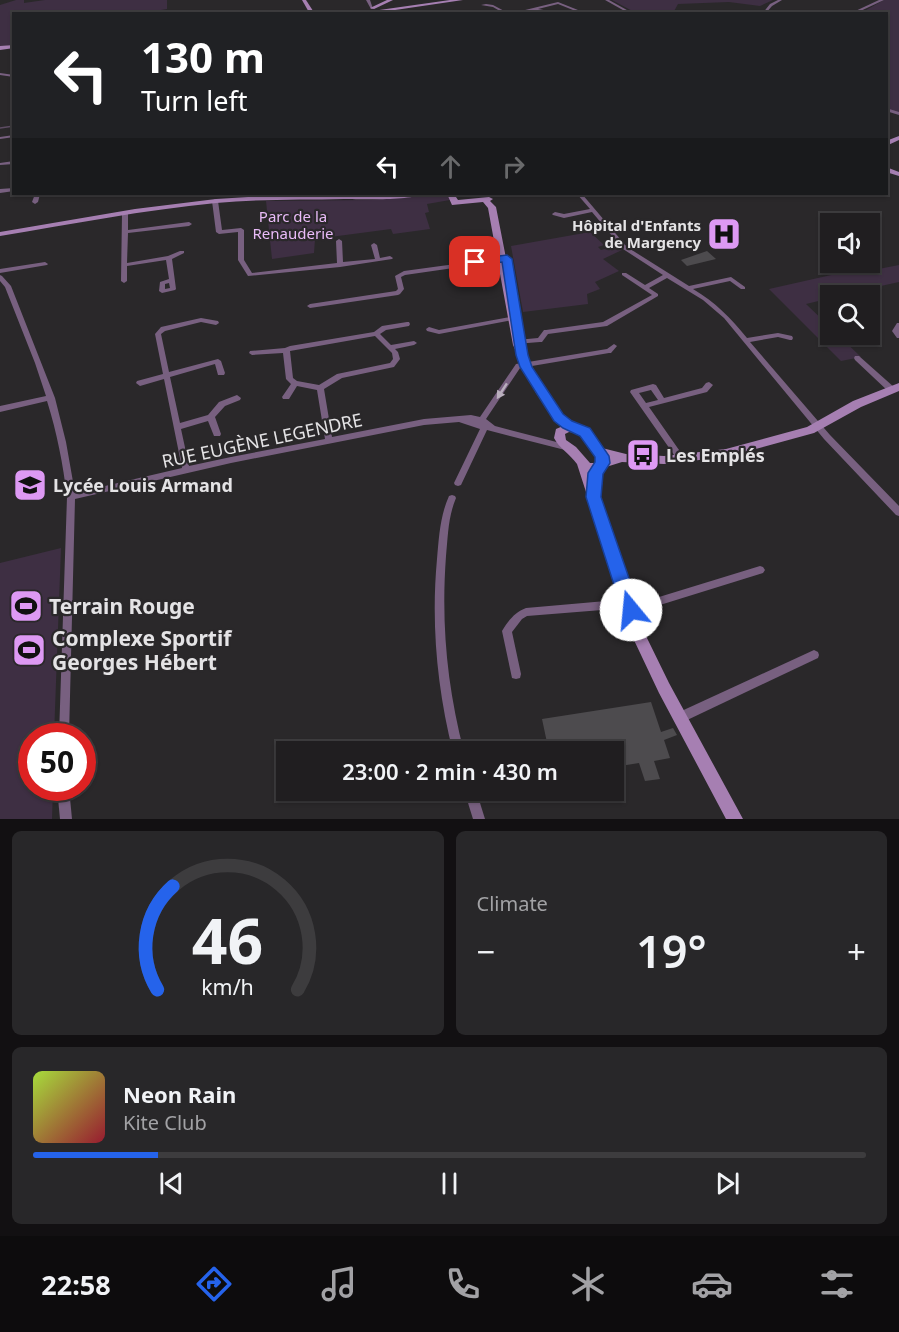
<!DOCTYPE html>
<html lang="en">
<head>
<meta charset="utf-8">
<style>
  body { margin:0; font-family:"Noto Sans",sans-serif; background:#282729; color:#f1f3f6; height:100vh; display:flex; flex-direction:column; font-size:22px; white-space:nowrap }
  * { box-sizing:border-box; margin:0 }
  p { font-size:20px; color:#a2a2a5 }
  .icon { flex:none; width:33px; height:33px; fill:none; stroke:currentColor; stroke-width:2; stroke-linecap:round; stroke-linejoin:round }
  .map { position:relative; height:819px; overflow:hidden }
  .sheet { display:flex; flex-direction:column; gap:12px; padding:12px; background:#121012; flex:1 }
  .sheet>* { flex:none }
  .top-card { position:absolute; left:12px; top:12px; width:876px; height:183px; border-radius:0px; box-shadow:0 2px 4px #0004,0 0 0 2px #3d3c3e; background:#202124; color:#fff; overflow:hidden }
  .buttons { position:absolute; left:820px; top:213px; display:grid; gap:12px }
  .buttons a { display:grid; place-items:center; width:60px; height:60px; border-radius:0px; background:#201e20; box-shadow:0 2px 4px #0004,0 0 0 2px #3d3c3e; font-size:30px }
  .speed { position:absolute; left:18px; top:723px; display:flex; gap:12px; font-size:30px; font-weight:700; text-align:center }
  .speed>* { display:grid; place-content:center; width:78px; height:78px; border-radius:50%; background:#201e20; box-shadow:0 2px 4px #0004,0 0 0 2px #3d3c3e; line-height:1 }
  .speed .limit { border:9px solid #d22; background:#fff; color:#111 }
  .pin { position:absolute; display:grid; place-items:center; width:51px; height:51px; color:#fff; margin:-26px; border-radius:12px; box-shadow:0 3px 9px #0006 }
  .me { position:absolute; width:66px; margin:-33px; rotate:343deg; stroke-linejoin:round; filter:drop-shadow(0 0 4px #0008) }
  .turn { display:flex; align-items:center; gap:21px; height:126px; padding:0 30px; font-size:27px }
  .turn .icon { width:78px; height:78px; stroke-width:2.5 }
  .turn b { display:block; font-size:42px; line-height:51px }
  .lanes { display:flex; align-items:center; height:57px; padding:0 30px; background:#0003; justify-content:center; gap:30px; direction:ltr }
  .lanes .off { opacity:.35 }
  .big { font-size:45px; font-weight:600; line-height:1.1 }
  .sheet .tile { flex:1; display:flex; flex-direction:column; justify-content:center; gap:9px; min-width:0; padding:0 21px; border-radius:9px; background:#282729 }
  .sheet .dial { align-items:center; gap:0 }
  .dial svg { height:156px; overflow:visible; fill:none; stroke:#3d3c3e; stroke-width:7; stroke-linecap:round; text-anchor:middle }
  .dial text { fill:#f1f3f6; stroke:none }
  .song { display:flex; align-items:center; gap:18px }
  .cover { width:72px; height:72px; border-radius:9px; background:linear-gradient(135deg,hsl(80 70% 55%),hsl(350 70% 35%)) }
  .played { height:6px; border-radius:3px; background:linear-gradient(90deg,#2563eb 15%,#3d3c3e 15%) }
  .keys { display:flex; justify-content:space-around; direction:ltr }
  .heat { display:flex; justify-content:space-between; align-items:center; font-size:33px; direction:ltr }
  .sheet .tiles { flex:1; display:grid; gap:12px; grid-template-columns:1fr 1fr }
  .tile:last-child { grid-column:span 2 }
  .trip { position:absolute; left:276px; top:741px; width:348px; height:60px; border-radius:0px; background:#201e20; box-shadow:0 2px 4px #0004,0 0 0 2px #3d3c3e; font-weight:600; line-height:60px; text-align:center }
  .tab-bar { display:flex; height:96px; justify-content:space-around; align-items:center; background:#0d0c0d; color:#a2a2a5 }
  .tab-bar .icon { width:42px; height:42px }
  .tab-bar .active { color:#2563eb }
  .tab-bar b { font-size:27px; color:#f1f3f6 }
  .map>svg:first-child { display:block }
  .green { fill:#3e2f43 }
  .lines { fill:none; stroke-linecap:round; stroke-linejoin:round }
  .stream { stroke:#5d4c63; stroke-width:1.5 }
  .building { fill:#4d4b4e }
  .street { fill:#786080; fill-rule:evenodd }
  .secondary { fill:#a67fb2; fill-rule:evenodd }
  .oneway { fill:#b9afbd }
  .route { fill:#2563eb; stroke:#184099; stroke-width:1.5 }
  .labels { text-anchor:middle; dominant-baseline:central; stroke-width:4.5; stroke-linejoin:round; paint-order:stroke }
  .far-park-label { font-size:15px; fill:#e9bbf8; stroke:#2a282a }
  .far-poi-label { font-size:15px; font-weight:bold; fill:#e4e3e5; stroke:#2a282a; text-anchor:end }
  .street-label { font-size:18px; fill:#e4e3e5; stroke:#2a282a }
  .poi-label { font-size:18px; font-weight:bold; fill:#e4e3e5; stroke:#2a282a; text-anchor:start }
  .near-poi-label { font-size:21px; font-weight:bold; fill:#e4e3e5; stroke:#2a282a; text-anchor:start }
</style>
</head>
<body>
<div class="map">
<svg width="899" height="819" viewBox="0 0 899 819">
  <rect width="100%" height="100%" fill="#2a282a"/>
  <!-- green -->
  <g class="green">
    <polygon points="16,0 24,0 24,3 45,0 167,0 167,9 161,10 161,13 14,14 13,45 0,47 0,5"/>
    <polygon points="612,0 773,0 760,6 729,2 678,4 673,13 636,13"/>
    <polygon points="884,0 899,0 899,113 887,109 886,14 859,14"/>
    <polygon points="440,194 448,196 450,200 427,204 429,212 425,213 430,229 393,234 391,229 315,239 314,253 272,259 266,201 372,200"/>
    <polygon points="590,232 604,245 598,247 601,250 616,246 622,250 603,259 619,271 595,282 600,289 587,294 588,304 523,312 511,246"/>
    <polygon points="899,265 899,282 840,295 831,296 831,298 806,304 831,328 831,334 838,335 861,357 841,361 769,289 849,271 853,274"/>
    <polygon points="61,548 54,736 32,736 32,788 53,788 52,819 0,819 0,563"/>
  </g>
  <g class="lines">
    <!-- stream -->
    <polyline class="stream" points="0,128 14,126"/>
  </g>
  <!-- building -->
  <g class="building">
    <polygon points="707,251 716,259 687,266 681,260"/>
    <polygon points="651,702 661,732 673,728 677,735 664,740 670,758 654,761 660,779 645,781 639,763 614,767 614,752 549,752 542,719"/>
  </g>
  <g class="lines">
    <!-- street -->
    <g class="street">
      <polygon points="366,0 370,0 373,9 371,9"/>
      <polygon points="605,0 609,0 634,14 630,14"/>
      <polygon points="778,0 782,0 772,6 765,14 762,14 770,4"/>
      <polygon points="879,0 884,0 854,14 849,14"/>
      <polygon points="558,2 588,14 583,14 558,4 538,9 555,12 545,14 535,10 517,14 505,14 493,7 481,5 486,4 493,5 508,13 521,11"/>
      <polygon points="449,10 452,11 449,14 446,14"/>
      <polygon points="0,73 14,75 14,77 0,75"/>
      <polygon points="886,108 899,112 899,115 886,111"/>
      <polygon points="14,135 14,137 0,139 0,137"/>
      <polygon points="14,161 14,164 0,165 0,163"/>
      <polygon points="14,188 14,191 0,193 0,189"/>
      <polygon points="35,194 40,194 38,202 35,204 32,202"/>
      <path d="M577,194H582L627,247L689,286L731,277L745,287V289H741L730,281L693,289C716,303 730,317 747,338L778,333L792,336L793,338L792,340H790L778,337L750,342L830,435L899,506V516L896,515L824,439L724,318L703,300L667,278L649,288L658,294V296L607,326L548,334L542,342H540L515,344L514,342L515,340H517L538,338L544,330H546L603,322L652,295L622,275V273H626L645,285L663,275L623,249L592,212L564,218L553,215L552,214L555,212L564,214L590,209Z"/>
      <polygon points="215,199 218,201 222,230 241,228 244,230 244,260 252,273 337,263 336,241 339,239 342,241 343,262 375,259 371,245 374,243 377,245 380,258 390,256 393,258 392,259 340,267 248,276 238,260 238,232 219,234 216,232 212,201"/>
      <path d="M125,212L128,214V230L189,222L192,224L189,226L128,233L127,263L168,256L180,251H184V253L172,259L176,289L175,290L162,293L159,291L160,282L169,279L166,260L127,266V281L124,283L121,281L122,214ZM169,283L170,288L165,289V284Z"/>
      <polygon points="507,257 510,259 509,260 405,275 401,277 404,289 400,294 398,295 310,308 307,306 310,304 396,291 398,289 395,276 404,271"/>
      <polygon points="45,262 48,264 47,265 0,273 0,269"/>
      <path d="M0,275L2,276L11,286L55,398L66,442L75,493L182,468L164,379L140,386L136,383L137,381L163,374L155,334L161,327L201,318L218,321L219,323L216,325L201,322L165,331L161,334L169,372L218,359L221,361L225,373L224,375H218L215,364L170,377L180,423L208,415L219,402L237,395L241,398L240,400L225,406L215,417L221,434L220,436H214L208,421L181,429L189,466L231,457L325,439L317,390L297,386L289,399H283L282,397L291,384L286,379L283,353L252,355L249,353L250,351L285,348L290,346L374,332L382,326L407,322H409L410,324L409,326L386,330L380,334L391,345L414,341L417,343L414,345L395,349L398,352L400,359L394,367L342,378L324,389L332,437L424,419L471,415L480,417L516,364L607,349L614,344L617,346L611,353H609L520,368L486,419L495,426L572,446L573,448L572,450L569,451L487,430L461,485L458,486L455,485L454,483L480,429L459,422L424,425L231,463L75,499L69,736H59L67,497C63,464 57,433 47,401L0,412V406L46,396L35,363L5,287L0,281ZM375,336L392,353L393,359L390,363L337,374L319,385L297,381L293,378L290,351Z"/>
      <polygon points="516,316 518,317 519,318 518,319 439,334 427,331 426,329 429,327 439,330"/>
      <polygon points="897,323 899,323 899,338 897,338 892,331"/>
      <polygon points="855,356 859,356 895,388 896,390 895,392 889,392 855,360 854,358"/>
      <path d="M709,382L713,385L707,392L649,407L686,460L685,462H679L630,392L631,390L653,384L656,385L664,398L702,388L706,383ZM651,390L658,400L646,403L639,393Z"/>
      <path d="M452,495L455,496L456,498C448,517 448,536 446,556C441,624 447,686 464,752H453C437,688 431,624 437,559C439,537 440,516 449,496Z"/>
      <path d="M760,566L763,567L765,570L763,573L631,614L628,613L626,610L627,608L527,616L522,619L512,632L521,674L520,678L516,679L512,678L502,631C508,621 515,612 526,608L629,599L632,600L634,603L633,605Z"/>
      <polygon points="814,650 818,652 819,655 818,658 683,722 679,723 675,722 674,718 675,714"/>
      <polygon points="57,788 69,788 72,819 60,819"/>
      <polygon points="464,790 476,790 485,819 473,819"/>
    </g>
    <!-- secondary -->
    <g class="secondary">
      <polygon points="302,0 306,0 315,14 310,14"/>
      <polygon points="387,0 393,0 374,9 370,8"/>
      <polygon points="450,0 463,0 368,14 351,14"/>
      <polygon points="14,45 14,48 0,50 0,46"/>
      <polygon points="899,136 899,140 886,146 886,141"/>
      <polygon points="886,167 899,172 899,176 886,172"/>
      <path d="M385,194H421C410,201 360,199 344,199C302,200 259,199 216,203C144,210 72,224 0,236V232L135,209L216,199L266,196Z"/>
      <path d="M447,194H454L458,200L489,197L493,199L490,201L496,207L523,345C536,375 551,417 585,426L602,448L626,454L664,456L726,449L807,427L853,401L899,383V391L861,407L814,433L726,457L664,464L622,462L606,467L598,471L590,472L646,636L669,683L743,819H726L659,693L633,638L577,464C570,454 559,448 554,438L556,429L563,426L551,415L536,393L513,345L488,208L483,202L452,205ZM569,432L578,433L596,457L595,463H590L576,447L566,440L565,434Z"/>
    </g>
  </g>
  <!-- one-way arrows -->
  <defs><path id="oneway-solid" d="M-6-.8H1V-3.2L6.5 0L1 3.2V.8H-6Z" transform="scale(1.5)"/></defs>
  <use class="oneway" href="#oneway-solid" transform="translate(502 391) rotate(123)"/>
  <!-- route -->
  <polygon class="route" points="507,255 512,259 528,355 532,367 563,414 572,421 590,428 609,456 610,463 603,474 601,497 640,610 637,616 631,618 625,616 622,610 586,497 588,473 595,462 595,457 580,436 563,428 554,421 520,367 516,355 502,262 475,266 469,262 475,259"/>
  <!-- icons -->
  <defs>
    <symbol id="hospital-square" viewBox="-11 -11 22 22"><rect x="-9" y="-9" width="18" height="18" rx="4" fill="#dd99f3" stroke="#2a282a"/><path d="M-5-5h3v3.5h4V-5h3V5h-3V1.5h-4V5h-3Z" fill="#111"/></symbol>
    <symbol id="bus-square" viewBox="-11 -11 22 22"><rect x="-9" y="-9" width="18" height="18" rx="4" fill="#dd99f3" stroke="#2a282a"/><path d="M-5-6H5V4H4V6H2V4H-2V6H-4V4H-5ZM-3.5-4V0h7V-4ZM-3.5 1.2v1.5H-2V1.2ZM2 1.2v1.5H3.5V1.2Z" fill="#111"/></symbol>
    <symbol id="school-square" viewBox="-11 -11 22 22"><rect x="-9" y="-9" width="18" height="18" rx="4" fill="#dd99f3" stroke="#2a282a"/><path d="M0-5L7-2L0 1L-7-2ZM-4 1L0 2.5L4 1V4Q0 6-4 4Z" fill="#111"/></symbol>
    <symbol id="stadium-square" viewBox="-11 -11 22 22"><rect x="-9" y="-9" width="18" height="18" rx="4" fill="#dd99f3" stroke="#2a282a"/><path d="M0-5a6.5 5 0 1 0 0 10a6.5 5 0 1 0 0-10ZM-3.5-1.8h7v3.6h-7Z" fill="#111"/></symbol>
  </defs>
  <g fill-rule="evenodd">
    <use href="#hospital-square" x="705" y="215" width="38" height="38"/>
    <use href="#bus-square" x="624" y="436" width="38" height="38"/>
    <use href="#school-square" x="11" y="466" width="38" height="38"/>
    <use href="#stadium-square" x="7" y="587" width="38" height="38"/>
    <use href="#stadium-square" x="10" y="631" width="38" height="38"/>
  </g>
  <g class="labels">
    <!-- far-park labels -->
    <g class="far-park-label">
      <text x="293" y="216">Parc de la<tspan x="293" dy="17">Renauderie</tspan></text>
    </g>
    <!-- far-poi labels -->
    <g class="far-poi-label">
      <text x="701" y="225">Hôpital d'Enfants<tspan x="701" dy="17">de Margency</tspan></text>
    </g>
    <!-- street labels -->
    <g class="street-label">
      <text transform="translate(262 440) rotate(-12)">RUE EUGÈNE LEGENDRE</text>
    </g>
    <!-- poi labels -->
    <g class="poi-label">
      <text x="666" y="455">Les Emplés</text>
      <text x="53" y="485">Lycée Louis Armand</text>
    </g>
    <!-- near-poi labels -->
    <g class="near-poi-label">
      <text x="49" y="606">Terrain Rouge</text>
      <text x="52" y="638">Complexe Sportif<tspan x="52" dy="24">Georges Hébert</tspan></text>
    </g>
  </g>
</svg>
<div class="buttons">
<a><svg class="icon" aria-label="sound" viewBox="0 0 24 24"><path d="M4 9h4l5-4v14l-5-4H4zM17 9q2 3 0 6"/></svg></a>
<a><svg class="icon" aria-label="search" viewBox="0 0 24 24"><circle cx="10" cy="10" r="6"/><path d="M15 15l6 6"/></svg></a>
</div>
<div class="speed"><div class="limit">50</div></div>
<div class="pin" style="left:475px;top:262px;background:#d93025"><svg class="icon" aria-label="arrive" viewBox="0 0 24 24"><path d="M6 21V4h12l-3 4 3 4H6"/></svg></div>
<svg class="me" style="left:631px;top:610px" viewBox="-20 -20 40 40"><circle r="19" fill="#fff"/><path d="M0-13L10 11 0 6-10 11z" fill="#2563eb"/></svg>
<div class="trip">23:00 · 2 min · 430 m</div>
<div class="top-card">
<div class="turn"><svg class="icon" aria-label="left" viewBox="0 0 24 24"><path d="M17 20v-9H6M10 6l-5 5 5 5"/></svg><div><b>130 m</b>Turn left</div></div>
<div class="lanes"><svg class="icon" aria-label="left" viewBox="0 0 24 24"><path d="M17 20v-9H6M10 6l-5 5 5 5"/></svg><svg class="icon off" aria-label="ahead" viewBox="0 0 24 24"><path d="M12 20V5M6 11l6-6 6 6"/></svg><svg class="icon off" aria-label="right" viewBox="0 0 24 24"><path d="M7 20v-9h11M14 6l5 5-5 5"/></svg></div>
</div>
</div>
<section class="sheet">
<div class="tiles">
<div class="tile dial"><svg viewBox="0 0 100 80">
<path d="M14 69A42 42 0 1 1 86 69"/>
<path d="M14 69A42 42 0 0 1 22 16" stroke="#2563eb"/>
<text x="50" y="56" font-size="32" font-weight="700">46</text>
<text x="50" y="72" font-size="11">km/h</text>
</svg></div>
<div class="tile"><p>Climate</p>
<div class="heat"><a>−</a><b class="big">19°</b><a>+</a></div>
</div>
<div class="tile">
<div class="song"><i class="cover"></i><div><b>Neon Rain</b><p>Kite Club</p></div></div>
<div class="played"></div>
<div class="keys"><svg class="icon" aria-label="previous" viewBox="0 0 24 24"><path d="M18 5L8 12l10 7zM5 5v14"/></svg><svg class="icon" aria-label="pause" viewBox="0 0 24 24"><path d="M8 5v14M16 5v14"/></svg><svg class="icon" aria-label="next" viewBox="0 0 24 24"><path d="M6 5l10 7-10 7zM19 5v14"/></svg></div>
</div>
</div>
</section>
<nav class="tab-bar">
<b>22:58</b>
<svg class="icon active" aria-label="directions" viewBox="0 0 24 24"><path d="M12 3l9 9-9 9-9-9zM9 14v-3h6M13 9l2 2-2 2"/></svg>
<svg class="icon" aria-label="music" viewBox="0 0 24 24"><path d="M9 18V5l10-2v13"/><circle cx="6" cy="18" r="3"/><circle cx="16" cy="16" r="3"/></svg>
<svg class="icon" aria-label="phone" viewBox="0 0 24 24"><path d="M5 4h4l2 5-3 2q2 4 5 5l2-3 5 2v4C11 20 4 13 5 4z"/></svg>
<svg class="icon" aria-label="climate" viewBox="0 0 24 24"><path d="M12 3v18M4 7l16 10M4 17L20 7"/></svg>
<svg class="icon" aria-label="car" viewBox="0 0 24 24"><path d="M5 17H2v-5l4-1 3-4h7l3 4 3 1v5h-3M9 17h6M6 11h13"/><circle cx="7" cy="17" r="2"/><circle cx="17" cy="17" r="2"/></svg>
<svg class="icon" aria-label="filters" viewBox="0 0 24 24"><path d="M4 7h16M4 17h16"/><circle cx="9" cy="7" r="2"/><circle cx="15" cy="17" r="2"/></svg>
</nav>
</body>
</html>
